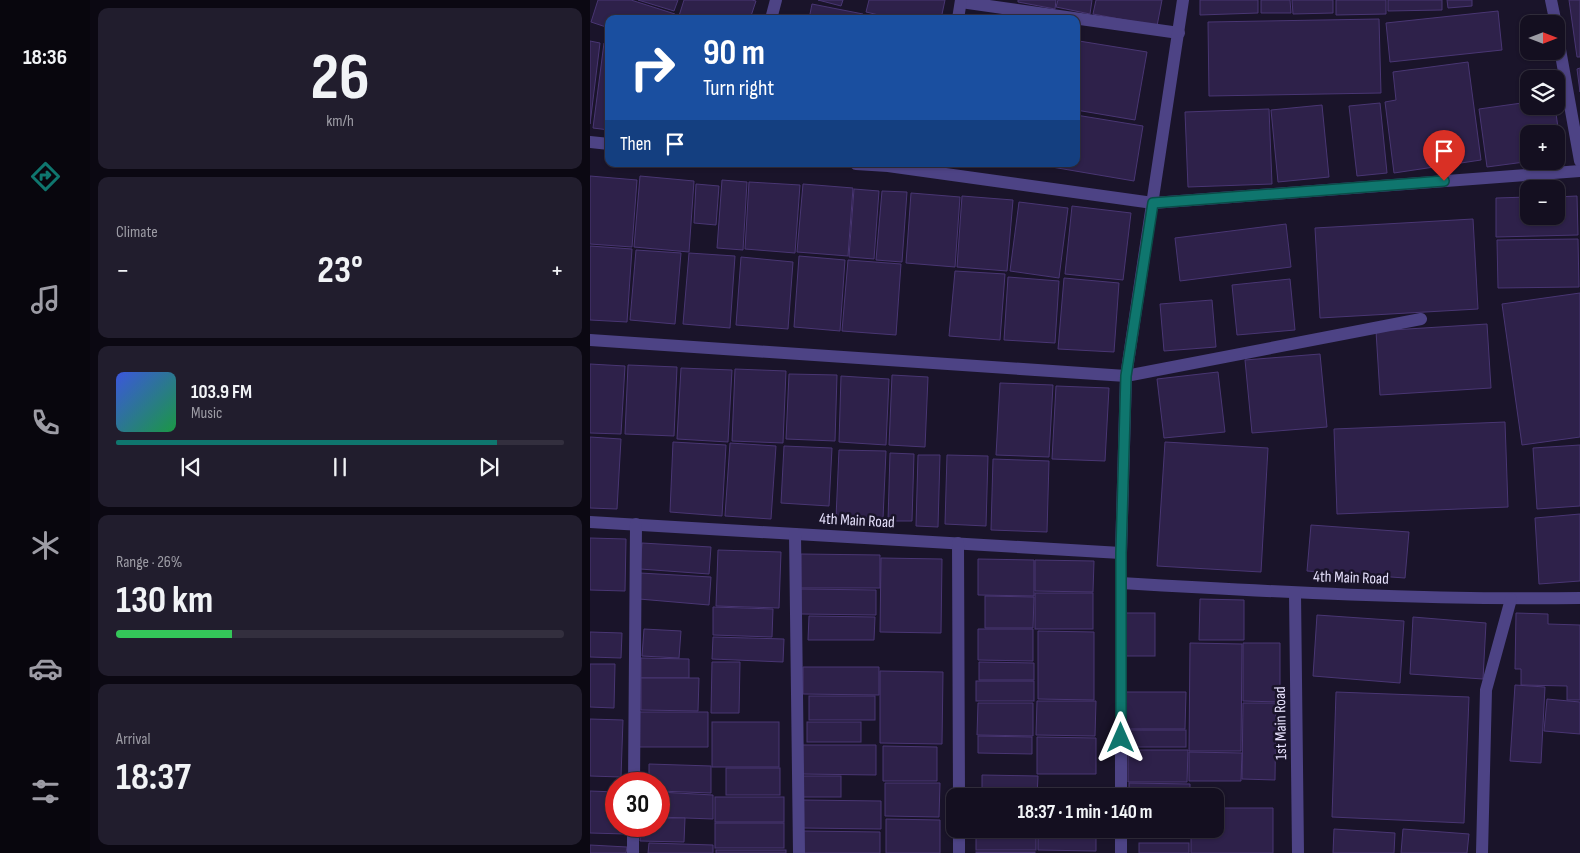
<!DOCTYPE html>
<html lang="en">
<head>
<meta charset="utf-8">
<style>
  body { margin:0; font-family:"Sofia Sans Condensed",sans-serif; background:#211d2d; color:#f1f3f6; height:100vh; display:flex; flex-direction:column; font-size:19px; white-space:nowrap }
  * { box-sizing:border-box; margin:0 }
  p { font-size:16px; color:#9d9ca5 }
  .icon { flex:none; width:28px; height:28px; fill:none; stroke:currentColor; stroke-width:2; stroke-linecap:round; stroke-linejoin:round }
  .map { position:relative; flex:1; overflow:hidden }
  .details { display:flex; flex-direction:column; gap:8px; padding:8px; background:#0b0812; width:500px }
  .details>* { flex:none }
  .guide { position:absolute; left:15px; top:15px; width:475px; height:152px; border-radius:10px; box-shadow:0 1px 4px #0004,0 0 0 1px #332f3e; background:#1a4fa0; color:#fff; overflow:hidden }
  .needle { width:32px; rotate:90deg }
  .buttons { position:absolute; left:930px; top:15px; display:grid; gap:10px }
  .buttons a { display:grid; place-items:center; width:45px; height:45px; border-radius:10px; background:#140f20; box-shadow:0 1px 4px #0004,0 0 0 1px #332f3e; font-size:25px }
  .speed { position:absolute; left:15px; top:772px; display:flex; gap:10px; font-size:25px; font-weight:700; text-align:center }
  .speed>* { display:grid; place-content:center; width:65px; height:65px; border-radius:50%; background:#140f20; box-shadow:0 1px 4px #0004,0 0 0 1px #332f3e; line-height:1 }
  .speed .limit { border:8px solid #d22; background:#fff; color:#111 }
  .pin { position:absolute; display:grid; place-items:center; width:42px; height:42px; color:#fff; margin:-51px -21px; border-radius:50% 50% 50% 0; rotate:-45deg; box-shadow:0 0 5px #0007 }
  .pin .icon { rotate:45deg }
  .me { position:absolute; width:55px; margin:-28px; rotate:0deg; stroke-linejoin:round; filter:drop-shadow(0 0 4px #0008) }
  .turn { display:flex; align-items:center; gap:18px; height:105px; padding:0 15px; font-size:22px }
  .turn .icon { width:65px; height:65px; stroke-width:2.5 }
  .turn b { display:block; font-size:35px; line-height:42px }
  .then { display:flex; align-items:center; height:48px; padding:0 15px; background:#0003; gap:10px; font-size:19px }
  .big { font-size:38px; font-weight:700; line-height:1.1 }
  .details .tile { flex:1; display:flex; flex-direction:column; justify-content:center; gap:8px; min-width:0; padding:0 18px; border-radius:10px; background:#211d2d }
  .details .dial { align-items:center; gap:0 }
  .dial b { font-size:65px; line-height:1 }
  .song { display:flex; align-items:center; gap:15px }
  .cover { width:60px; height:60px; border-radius:8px; background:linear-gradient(135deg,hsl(230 70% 55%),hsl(140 70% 35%)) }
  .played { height:5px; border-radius:2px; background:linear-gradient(90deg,#0f766e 85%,#332f3e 85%) }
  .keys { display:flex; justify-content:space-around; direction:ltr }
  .heat { display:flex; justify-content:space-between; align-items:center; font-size:28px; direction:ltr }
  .charge { height:8px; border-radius:4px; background:linear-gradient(90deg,#34c759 26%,#332f3e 0) }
  .trip { position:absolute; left:356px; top:788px; width:278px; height:50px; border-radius:10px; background:#140f20; box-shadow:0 1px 4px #0004,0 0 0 1px #332f3e; font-weight:700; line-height:50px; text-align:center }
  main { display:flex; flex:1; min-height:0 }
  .menu { display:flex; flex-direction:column; width:90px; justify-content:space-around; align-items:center; background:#08060d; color:#9d9ca5 }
  .menu .icon { width:35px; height:35px }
  .menu .active { color:#0f766e }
  .menu b { font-size:22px; color:#f1f3f6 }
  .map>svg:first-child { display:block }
  .building { fill:#2e214a; stroke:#493673 }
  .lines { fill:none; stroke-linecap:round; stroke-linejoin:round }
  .street { stroke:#4d4385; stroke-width:12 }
  .route-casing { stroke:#0a4d48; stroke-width:12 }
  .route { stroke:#0f766e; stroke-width:9 }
  .labels { text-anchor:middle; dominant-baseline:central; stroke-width:5; stroke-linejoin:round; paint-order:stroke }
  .street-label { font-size:16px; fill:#e6e0fc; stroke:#1a142a }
</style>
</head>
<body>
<main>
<nav class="menu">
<b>18:36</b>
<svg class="icon active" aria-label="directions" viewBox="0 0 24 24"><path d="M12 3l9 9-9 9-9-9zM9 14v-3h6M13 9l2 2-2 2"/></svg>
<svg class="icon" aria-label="music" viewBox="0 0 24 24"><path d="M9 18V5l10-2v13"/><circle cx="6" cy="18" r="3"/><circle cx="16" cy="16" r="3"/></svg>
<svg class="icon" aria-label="phone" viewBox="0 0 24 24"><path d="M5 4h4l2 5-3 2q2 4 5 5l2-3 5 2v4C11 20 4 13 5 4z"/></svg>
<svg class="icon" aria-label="climate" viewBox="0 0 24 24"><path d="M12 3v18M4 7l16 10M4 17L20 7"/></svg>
<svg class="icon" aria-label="car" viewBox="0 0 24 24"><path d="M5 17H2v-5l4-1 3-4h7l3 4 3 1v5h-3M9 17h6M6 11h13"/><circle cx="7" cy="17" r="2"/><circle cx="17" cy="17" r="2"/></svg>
<svg class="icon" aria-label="filters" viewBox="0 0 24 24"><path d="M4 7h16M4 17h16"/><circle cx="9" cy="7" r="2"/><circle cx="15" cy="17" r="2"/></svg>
</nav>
<section class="details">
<div class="tile dial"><b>26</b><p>km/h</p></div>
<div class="tile"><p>Climate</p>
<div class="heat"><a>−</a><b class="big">23°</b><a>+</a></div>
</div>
<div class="tile">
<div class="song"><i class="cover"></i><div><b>103.9 FM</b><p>Music</p></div></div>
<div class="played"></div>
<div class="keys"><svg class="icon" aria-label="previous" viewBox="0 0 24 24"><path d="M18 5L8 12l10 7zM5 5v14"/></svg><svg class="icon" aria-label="pause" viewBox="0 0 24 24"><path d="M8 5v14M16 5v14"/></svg><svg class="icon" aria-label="next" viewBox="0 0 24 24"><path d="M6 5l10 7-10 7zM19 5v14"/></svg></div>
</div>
<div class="tile"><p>Range · 26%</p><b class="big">130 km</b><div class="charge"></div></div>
<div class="tile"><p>Arrival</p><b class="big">18:37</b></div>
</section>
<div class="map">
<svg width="990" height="853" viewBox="0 0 990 853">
  <rect width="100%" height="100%" fill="#1a142a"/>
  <!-- building -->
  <g class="building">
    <polygon points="8,0 41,0 85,14 84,19 19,19 19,28 1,22"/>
    <polygon points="48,0 88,0 84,11"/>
    <polygon points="94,0 162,0 166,1 160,19 88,19"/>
    <polygon points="228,0 253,0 251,6"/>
    <polygon points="279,0 355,0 351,19 306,19 276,12"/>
    <polygon points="428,0 466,0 465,9 428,2"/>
    <polygon points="468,0 502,0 500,14 466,7"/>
    <polygon points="506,0 572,0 567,26 503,14"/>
    <polygon points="610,0 668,0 668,13 610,15"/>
    <polygon points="671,0 700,0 701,13 671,13"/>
    <polygon points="702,0 743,0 743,13 703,14"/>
    <polygon points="746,0 796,0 796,14 746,15"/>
    <polygon points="798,0 852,0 852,10 798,11"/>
    <polygon points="857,0 882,0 882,6 858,8"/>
    <polygon points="979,0 990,0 990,57 987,57"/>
    <polygon points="222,4 273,14 272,19 219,19"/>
    <polygon points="908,11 912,50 800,62 796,23"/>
    <polygon points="789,19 791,93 619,96 618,22"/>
    <polygon points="0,41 10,43 0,124"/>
    <polygon points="489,41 557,52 545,120 486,110 486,60"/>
    <polygon points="14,43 19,43 19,130 3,128"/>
    <polygon points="878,62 891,160 804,173 795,102 806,100 803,72"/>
    <polygon points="990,68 990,92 987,69"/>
    <polygon points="939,102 939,106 965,106 972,157 966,158 966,134 939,134 939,161 942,161 897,167 889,109"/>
    <polygon points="790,103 797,173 767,176 759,106"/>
    <polygon points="732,105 739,177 688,182 681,110"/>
    <polygon points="679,109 682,184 598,187 595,112"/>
    <polygon points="486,115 553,126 544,181 450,165 486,164"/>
    <polygon points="0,176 47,180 42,247 0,244"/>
    <polygon points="50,176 104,181 99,252 44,247"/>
    <polygon points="132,180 157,182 153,250 127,248"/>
    <polygon points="159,182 210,185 205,253 155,249"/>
    <polygon points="106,184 129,186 126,225 104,223"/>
    <polygon points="213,184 263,188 258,256 207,252"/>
    <polygon points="264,189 289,191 284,259 259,257"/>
    <polygon points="292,191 317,192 312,262 286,260"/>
    <polygon points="321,193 370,197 365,267 316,263"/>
    <polygon points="372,196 423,200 417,271 367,267"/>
    <polygon points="987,196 988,235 906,237 906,198 939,197 939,216 966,216 966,197"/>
    <polygon points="429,202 478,208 469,278 420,271"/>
    <polygon points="482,206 541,213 533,280 475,274"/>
    <polygon points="883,219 888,309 730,318 725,228"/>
    <polygon points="696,224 701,267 590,281 585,238"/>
    <polygon points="988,239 989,287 908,288 907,240"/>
    <polygon points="0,246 42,249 37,322 0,320"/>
    <polygon points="46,250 91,253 85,324 40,320"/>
    <polygon points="99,253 145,256 140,328 93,324"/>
    <polygon points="209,256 255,260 250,331 204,327"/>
    <polygon points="151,257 203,262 198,329 146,325"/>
    <polygon points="258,260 311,264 306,335 252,331"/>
    <polygon points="365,271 415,274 410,340 359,336"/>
    <polygon points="418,277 469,281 465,343 414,340"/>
    <polygon points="474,278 529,283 524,352 468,349"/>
    <polygon points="700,279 705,330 647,335 642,285"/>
    <polygon points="990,293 990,437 932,445 912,304"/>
    <polygon points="622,300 626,347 574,351 570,304"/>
    <polygon points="897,324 901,388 790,395 786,331"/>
    <polygon points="730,354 737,427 662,433 655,360"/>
    <polygon points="0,364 35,366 31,434 0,433"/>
    <polygon points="38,365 87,367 84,436 35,434"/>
    <polygon points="91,368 142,370 138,442 87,439"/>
    <polygon points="145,369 196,371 193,443 142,441"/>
    <polygon points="628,372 635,432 574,438 567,379"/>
    <polygon points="199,374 247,375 245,441 196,439"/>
    <polygon points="302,375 338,377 335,447 299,445"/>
    <polygon points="251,376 299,379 296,445 249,442"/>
    <polygon points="410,383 463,385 459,457 406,455"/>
    <polygon points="466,386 519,388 515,461 462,459"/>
    <polygon points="915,422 918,507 747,514 744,429"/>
    <polygon points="0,437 31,439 27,509 0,508"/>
    <polygon points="83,442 136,445 132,516 80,512"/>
    <polygon points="575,442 678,448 671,572 567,566"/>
    <polygon points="140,443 186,446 181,519 135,516"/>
    <polygon points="990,445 990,506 947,509 943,448"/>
    <polygon points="194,446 242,448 239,506 191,503"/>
    <polygon points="249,450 296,451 293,519 246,518"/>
    <polygon points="300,453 324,454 322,521 298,521"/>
    <polygon points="328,455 350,455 348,527 326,526"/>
    <polygon points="357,455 398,456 396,526 355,524"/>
    <polygon points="403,459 459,461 457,532 401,530"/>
    <polygon points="990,514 990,581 949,584 945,518"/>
    <polygon points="721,525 819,532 815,578 717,571"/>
    <polygon points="0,538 36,539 35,591 0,590"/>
    <polygon points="52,543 121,547 119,574 50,569"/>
    <polygon points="128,550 191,552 189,608 126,606"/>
    <polygon points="211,554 290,555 290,588 211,588"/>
    <polygon points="291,558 352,559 351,633 290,632"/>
    <polygon points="388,559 444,560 444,596 388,595"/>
    <polygon points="445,560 504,561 503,592 445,591"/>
    <polygon points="50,573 121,577 119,605 49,599"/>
    <polygon points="211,589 286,590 286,615 211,614"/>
    <rect x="445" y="593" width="58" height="36"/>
    <polygon points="395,596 444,597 443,628 395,628"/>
    <polygon points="610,599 654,600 654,640 609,640"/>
    <polygon points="123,607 183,609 182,637 123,635"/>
    <rect x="536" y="613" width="29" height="43"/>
    <polygon points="926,613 958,614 958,624 990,625 990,700 977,700 977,686 931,685 931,669 925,669"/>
    <polygon points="727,615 814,621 810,683 723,676"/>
    <polygon points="219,616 285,617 284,640 218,640"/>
    <polygon points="823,617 896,623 893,679 820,674"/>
    <polygon points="54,629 91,631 89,658 52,656"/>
    <polygon points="388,629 443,629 443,661 388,660"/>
    <polygon points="448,631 504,632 504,700 448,699"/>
    <polygon points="0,632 32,633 31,658 0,657"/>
    <polygon points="123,637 194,639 193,662 122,659"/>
    <polygon points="600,643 652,644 651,751 599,751"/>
    <polygon points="653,643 690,643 690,702 653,701"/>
    <polygon points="51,658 99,659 99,678 51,678"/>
    <polygon points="122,662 150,662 149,713 121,713"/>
    <polygon points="389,662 444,663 444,680 389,680"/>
    <polygon points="0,664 25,664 24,708 0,707"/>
    <polygon points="213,667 289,667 289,695 213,694"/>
    <polygon points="290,671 353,672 352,744 290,743"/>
    <polygon points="51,678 109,678 108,711 51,710"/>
    <rect x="386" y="681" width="58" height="20"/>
    <polygon points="925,685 955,687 951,763 920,761"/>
    <polygon points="536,692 596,692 595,729 536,729"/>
    <polygon points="746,692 879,697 874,823 742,817"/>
    <rect x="219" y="696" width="66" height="24"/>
    <polygon points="957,699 990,702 990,734 954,731"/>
    <polygon points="447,701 506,701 505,736 446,735"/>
    <polygon points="388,703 443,703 443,736 387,735"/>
    <polygon points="653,703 686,703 685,780 652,779"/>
    <polygon points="46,712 118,712 118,747 45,747"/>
    <polygon points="0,719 33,720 31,777 0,776"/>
    <rect x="122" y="722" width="67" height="45"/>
    <rect x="217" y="722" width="54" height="20"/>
    <rect x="536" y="730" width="60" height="17"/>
    <polygon points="388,736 442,737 442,754 388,753"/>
    <polygon points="447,737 506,738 506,774 447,774"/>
    <polygon points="211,745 286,745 286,775 211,774"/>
    <polygon points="293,746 347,747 347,781 293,781"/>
    <polygon points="538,750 598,750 597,782 538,782"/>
    <polygon points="599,752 652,753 651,781 599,781"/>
    <polygon points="59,764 121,766 121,793 69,791 69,784 59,784"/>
    <rect x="136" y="768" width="54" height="27"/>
    <polygon points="392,775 448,776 447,796 392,796"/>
    <rect x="212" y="776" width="39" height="21"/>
    <polygon points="295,783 350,783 349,817 295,816"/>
    <polygon points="539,783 600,784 600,796 539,796"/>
    <polygon points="0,791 26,792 26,826 36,826 36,834 0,833"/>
    <polygon points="69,792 123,795 123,819 69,817"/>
    <rect x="125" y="797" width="69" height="25"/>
    <polygon points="213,800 291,801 291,829 212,828"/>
    <polygon points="625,808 683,808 683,853 601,853 601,829 625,829"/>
    <polygon points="69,818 95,818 94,842 50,841 51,826 69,826"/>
    <polygon points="296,819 350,820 350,853 296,853"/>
    <rect x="125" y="823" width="69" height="25"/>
    <rect x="386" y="829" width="60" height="21"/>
    <polygon points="448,829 506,829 506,851 448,850"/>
    <polygon points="744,829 805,833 804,853 743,853"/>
    <polygon points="813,829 879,834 877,853 811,853"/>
    <polygon points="213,831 290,832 290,853 212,853"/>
    <polygon points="59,843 123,845 123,853 58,853"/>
    <rect x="549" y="843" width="50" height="10"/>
    <polygon points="0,845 37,847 36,853 0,853"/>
    <rect x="126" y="850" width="70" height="3"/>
    <rect x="386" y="852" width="59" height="1"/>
  </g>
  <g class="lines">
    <!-- street -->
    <g class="street">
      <polyline points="961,0 966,24"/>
      <polyline points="371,2 589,33"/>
      <polyline points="181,19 186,0"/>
      <polyline points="368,19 371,0"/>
      <polyline points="966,27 990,161"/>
      <polyline points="0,142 19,144"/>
      <polyline points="266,164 298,166 563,203 990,171"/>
      <polyline points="0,340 536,376 831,319"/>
      <polyline points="0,522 531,553"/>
      <polyline points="205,534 209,853"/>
      <polyline points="368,543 369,796"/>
      <path d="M531,583C684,592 837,600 990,598"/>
      <polyline points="705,593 708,853"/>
      <polyline points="44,784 46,524"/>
      <polyline points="531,796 531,553 536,376 593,0"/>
      <polyline points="369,829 369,853"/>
      <polyline points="531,829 531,853"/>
      <polyline points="43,853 43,826"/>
      <polyline points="892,853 896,690 921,599"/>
    </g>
  </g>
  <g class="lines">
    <defs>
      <polyline id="route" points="531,738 531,553 536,376 563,203 854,181"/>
    </defs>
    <!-- route casing -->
    <use href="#route" class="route-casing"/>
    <!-- route -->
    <use href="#route" class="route"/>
  </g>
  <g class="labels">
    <!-- street labels -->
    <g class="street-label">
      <text transform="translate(267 521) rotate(3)">4th Main Road</text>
      <text transform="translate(761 578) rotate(2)">4th Main Road</text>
      <text transform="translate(691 723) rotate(-91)">1st Main Road</text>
    </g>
  </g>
</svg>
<div class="buttons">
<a><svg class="needle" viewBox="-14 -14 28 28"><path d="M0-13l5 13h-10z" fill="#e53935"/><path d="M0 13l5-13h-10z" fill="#9d9ca5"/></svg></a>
<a><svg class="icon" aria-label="layers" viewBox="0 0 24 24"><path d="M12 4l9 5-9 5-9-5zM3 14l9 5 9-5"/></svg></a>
<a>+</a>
<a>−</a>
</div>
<div class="speed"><div class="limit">30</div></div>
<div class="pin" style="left:854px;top:181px;background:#d93025"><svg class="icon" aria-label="arrive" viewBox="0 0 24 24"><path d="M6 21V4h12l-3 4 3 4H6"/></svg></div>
<svg class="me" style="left:531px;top:738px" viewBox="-20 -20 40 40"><path d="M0-17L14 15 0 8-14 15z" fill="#0f766e" stroke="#fff" stroke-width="4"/></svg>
<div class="trip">18:37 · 1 min · 140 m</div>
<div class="guide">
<div class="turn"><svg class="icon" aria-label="right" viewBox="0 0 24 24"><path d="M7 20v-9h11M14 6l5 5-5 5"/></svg><div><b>90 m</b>Turn right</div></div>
<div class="then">Then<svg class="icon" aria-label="arrive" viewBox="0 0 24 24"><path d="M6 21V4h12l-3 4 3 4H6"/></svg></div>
</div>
</div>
</main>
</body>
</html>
